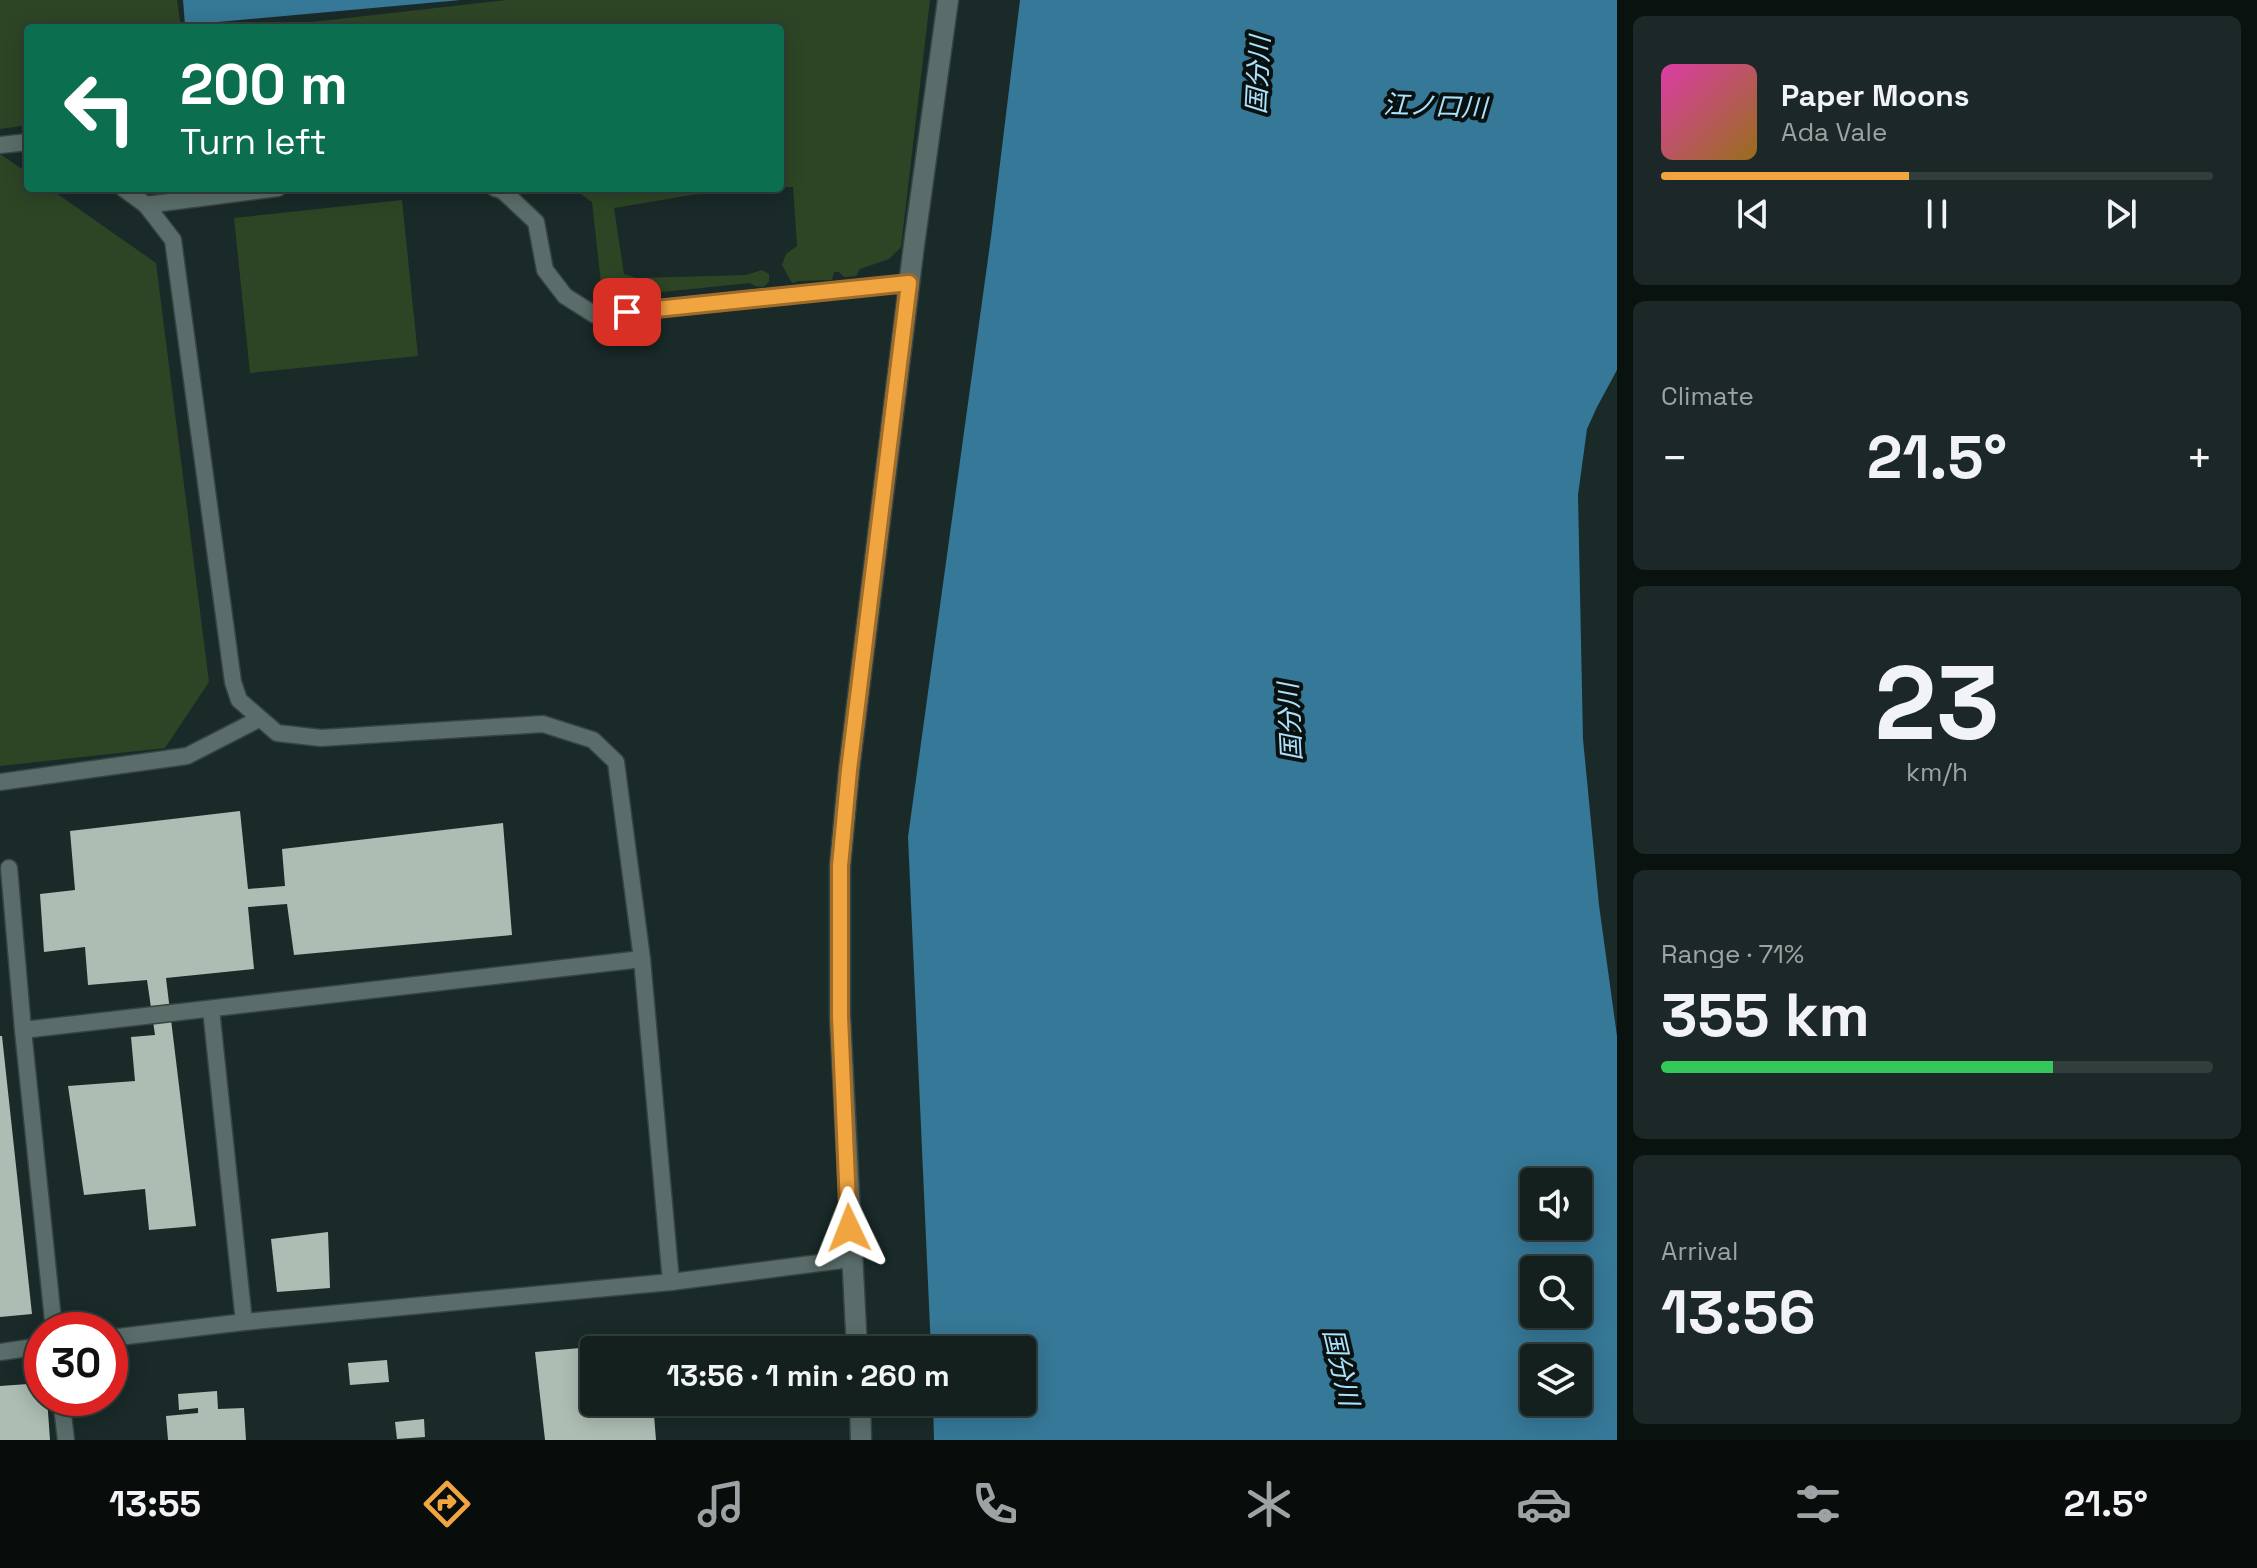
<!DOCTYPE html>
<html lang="en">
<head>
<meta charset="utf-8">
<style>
  body { margin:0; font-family:"Space Grotesk","Noto Sans JP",sans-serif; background:#1c2827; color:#f1f3f6; height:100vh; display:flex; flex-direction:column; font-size:30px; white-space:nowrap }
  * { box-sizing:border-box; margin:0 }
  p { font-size:26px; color:#9da3a4 }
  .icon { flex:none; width:44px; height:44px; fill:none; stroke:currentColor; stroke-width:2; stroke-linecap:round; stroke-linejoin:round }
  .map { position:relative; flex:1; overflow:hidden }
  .drawer { display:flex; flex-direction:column; gap:16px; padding:16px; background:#0a1210; width:640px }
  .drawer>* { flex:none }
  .banner { position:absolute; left:24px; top:24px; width:760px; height:168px; border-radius:8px; box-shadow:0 4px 20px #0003,0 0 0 2px #323e3c; background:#0b6e4f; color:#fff; overflow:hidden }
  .buttons { position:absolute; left:1520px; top:1168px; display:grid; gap:16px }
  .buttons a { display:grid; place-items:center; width:72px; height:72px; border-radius:8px; background:#13201e; box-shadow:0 4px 20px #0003,0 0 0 2px #323e3c; font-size:40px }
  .speed { position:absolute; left:24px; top:1312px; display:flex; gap:16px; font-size:40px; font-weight:700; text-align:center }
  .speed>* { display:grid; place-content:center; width:104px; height:104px; border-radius:50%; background:#13201e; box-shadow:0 4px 20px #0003,0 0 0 2px #323e3c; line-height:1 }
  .speed .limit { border:12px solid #d22; background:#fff; color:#111 }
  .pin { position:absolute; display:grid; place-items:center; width:68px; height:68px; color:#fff; margin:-34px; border-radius:16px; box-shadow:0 4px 12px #0006 }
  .me { position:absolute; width:88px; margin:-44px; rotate:358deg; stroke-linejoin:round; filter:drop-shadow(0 0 6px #0008) }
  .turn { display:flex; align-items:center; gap:28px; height:168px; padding:0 24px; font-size:36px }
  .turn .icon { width:104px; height:104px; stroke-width:2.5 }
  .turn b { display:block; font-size:56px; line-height:68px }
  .big { font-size:60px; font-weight:700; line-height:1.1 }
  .drawer .tile { flex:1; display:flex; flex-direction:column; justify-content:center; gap:12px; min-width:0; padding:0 28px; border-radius:12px; background:#1c2827 }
  .drawer .dial { align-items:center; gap:0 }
  .dial b { font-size:104px; line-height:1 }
  .song { display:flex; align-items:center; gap:24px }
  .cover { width:96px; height:96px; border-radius:12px; background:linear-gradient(135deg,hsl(320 70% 55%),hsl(40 70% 35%)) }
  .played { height:8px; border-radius:4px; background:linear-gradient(90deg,#f1a540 45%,#323e3c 45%) }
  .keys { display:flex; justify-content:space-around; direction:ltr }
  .heat { display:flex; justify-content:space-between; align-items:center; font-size:44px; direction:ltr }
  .charge { height:12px; border-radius:6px; background:linear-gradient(90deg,#34c759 71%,#323e3c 0) }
  .trip { position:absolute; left:580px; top:1336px; width:456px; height:80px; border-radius:8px; background:#13201e; box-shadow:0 4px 20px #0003,0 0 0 2px #323e3c; font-weight:700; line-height:80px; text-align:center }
  .tab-bar { display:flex; height:128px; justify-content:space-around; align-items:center; background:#080d0c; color:#9da3a4 }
  .tab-bar .icon { width:56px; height:56px }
  .tab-bar .active { color:#f1a540 }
  .tab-bar b { font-size:36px; color:#f1f3f6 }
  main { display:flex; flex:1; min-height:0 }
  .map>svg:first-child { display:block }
  .green { fill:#2d4525 }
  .water { fill:#367897; fill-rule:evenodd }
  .building { fill:#acbdb3 }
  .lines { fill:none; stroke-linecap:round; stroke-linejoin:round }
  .service-casing { stroke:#364442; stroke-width:19 }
  .minor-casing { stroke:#364442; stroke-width:23 }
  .service { stroke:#5a6d6a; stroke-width:16 }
  .minor { stroke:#5a6d6a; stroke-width:20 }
  .route-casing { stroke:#9d6b2a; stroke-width:20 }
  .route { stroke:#f1a540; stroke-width:14 }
  .labels { text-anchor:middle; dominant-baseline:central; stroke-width:8; stroke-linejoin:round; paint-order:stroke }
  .water-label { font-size:26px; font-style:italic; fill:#ace1fd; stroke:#091110 }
</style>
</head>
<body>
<main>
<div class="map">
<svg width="1617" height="1440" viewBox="0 0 1617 1440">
  <rect width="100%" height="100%" fill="#192a28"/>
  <!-- green -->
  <g class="green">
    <polygon points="0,0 177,0 181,28 28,28 28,125 0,129"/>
    <polygon points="507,0 930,0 901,247 889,259 860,269 856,276 844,277 839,272 834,272 832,280 798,281 792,283 782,265 786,254 797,246 793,187 780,187 780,28 258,28"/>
    <polygon points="0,154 28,173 28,188 49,188 156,263 209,682 165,748 0,766"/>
    <polygon points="572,188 770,188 691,195 614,208 624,274 637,278 746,275 762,270 769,274 769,282 763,287 755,286 750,283 612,297 604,291 601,283 592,202"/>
    <polygon points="402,200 418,356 250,373 234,218"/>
  </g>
  <!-- water -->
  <g class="water">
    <polygon points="183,0 461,0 185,25"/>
    <path d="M1020,0H1617V370L1597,407L1587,429L1578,495L1583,739L1599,905L1617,1036V1440H934L933,1402H1022V1350H931L908,837L991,237ZM1534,1182H1578V1226H1534ZM1534,1270H1578V1314H1534ZM1534,1358H1578V1402H1534Z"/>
  </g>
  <!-- building -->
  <g class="building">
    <polygon points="240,811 248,889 285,886 282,849 503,823 512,935 294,955 287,904 248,907 254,969 166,978 196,1226 149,1230 145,1189 84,1195 68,1086 135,1081 131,1037 155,1035 147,980 88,985 85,947 44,952 40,894 75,890 70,831"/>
    <polygon points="0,1036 2,1036 32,1314 0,1317"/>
    <polygon points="328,1232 330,1288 277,1292 271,1239"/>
    <polygon points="648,1342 649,1350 594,1350 594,1402 653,1402 656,1440 545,1440 535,1352"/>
    <polygon points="387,1360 389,1382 350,1385 348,1363"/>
    <polygon points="42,1383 42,1398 47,1398 50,1440 0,1440 0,1386"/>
    <polygon points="217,1391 218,1409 244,1408 246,1440 168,1440 166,1416 198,1413 198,1408 179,1410 178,1394"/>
    <polygon points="424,1419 425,1437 397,1439 395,1422"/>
  </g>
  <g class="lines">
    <defs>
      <g id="service">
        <polyline points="0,145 28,142"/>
        <polyline points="123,188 146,205 278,188"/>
        <polyline points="495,188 503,191 536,222 545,270 565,296 595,315 909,283"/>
        <polyline points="146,205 173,240 233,682 239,700 277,733 321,738 543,724 593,740 616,762 642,959 671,1282"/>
        <polyline points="0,782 187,756 259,719"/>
        <polyline points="9,868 23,1030 54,1330"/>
        <polyline points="211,1009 244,1322"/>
        <polyline points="23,1030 642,959"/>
        <polyline points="110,1338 244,1322 671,1282 851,1259"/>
        <polyline points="0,1352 42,1346"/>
        <polyline points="61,1398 66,1440"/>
      </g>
      <g id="minor">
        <polyline points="857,1350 840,1016 840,866 849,770 914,245 948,0"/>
        <polyline points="860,1402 861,1440"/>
      </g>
    </defs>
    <!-- service casing -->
    <use href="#service" class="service-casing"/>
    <!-- minor casing -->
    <use href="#minor" class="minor-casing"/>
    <!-- service -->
    <use href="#service" class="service"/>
    <!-- minor -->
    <use href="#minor" class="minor"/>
  </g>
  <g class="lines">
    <defs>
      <polyline id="route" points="627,312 909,283 849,770 840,866 840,1016 849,1228"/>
    </defs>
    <!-- route casing -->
    <use href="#route" class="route-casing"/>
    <!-- route -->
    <use href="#route" class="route"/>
  </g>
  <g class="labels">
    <!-- water labels -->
    <g class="water-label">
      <text transform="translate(1258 75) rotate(-87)">国分川</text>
      <text transform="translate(1435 106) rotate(2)">江ノ口川</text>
      <text transform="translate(1290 722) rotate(-93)">国分川</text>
      <text transform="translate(1341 1367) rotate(77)">国分川</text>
    </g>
  </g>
</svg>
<div class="buttons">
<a><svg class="icon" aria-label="sound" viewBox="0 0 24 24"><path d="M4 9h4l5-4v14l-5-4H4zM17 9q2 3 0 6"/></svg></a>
<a><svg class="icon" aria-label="search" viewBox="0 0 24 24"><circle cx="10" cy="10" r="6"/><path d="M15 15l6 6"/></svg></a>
<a><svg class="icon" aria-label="layers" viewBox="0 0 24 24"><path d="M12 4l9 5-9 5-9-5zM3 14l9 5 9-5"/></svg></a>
</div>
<div class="speed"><div class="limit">30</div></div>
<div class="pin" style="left:627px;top:312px;background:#d93025"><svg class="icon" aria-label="arrive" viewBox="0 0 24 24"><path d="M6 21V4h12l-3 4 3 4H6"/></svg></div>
<svg class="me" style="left:849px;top:1228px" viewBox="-20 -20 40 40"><path d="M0-17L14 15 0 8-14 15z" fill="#f1a540" stroke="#fff" stroke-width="4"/></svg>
<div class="trip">13:56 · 1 min · 260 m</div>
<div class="banner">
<div class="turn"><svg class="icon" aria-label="left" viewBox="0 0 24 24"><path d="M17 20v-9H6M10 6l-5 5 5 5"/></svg><div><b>200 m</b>Turn left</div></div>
</div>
</div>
<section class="drawer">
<div class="tile">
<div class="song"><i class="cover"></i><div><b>Paper Moons</b><p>Ada Vale</p></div></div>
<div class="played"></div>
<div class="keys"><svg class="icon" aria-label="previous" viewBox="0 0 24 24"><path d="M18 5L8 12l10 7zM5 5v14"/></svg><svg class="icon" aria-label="pause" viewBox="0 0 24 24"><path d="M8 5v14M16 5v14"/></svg><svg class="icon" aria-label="next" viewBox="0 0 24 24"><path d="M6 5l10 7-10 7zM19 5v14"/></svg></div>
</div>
<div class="tile"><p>Climate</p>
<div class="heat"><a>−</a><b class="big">21.5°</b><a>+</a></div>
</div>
<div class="tile dial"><b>23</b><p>km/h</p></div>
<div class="tile"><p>Range · 71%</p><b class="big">355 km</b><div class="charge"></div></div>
<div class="tile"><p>Arrival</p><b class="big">13:56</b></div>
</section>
</main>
<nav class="tab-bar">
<b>13:55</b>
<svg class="icon active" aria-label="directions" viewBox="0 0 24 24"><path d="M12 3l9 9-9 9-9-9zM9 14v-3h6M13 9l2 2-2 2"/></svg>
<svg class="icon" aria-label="music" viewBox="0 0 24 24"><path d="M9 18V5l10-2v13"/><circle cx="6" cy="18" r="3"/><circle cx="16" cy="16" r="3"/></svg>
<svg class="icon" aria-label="phone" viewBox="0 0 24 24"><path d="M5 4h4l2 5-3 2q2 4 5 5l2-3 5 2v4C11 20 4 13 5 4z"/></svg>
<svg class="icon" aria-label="climate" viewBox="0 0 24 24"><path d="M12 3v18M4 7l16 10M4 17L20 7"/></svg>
<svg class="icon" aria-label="car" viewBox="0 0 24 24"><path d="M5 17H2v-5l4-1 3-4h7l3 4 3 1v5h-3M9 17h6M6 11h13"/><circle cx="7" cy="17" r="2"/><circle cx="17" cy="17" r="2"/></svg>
<svg class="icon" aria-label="filters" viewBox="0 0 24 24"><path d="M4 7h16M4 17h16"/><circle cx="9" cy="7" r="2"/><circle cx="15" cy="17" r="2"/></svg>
<b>21.5°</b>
</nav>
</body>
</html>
